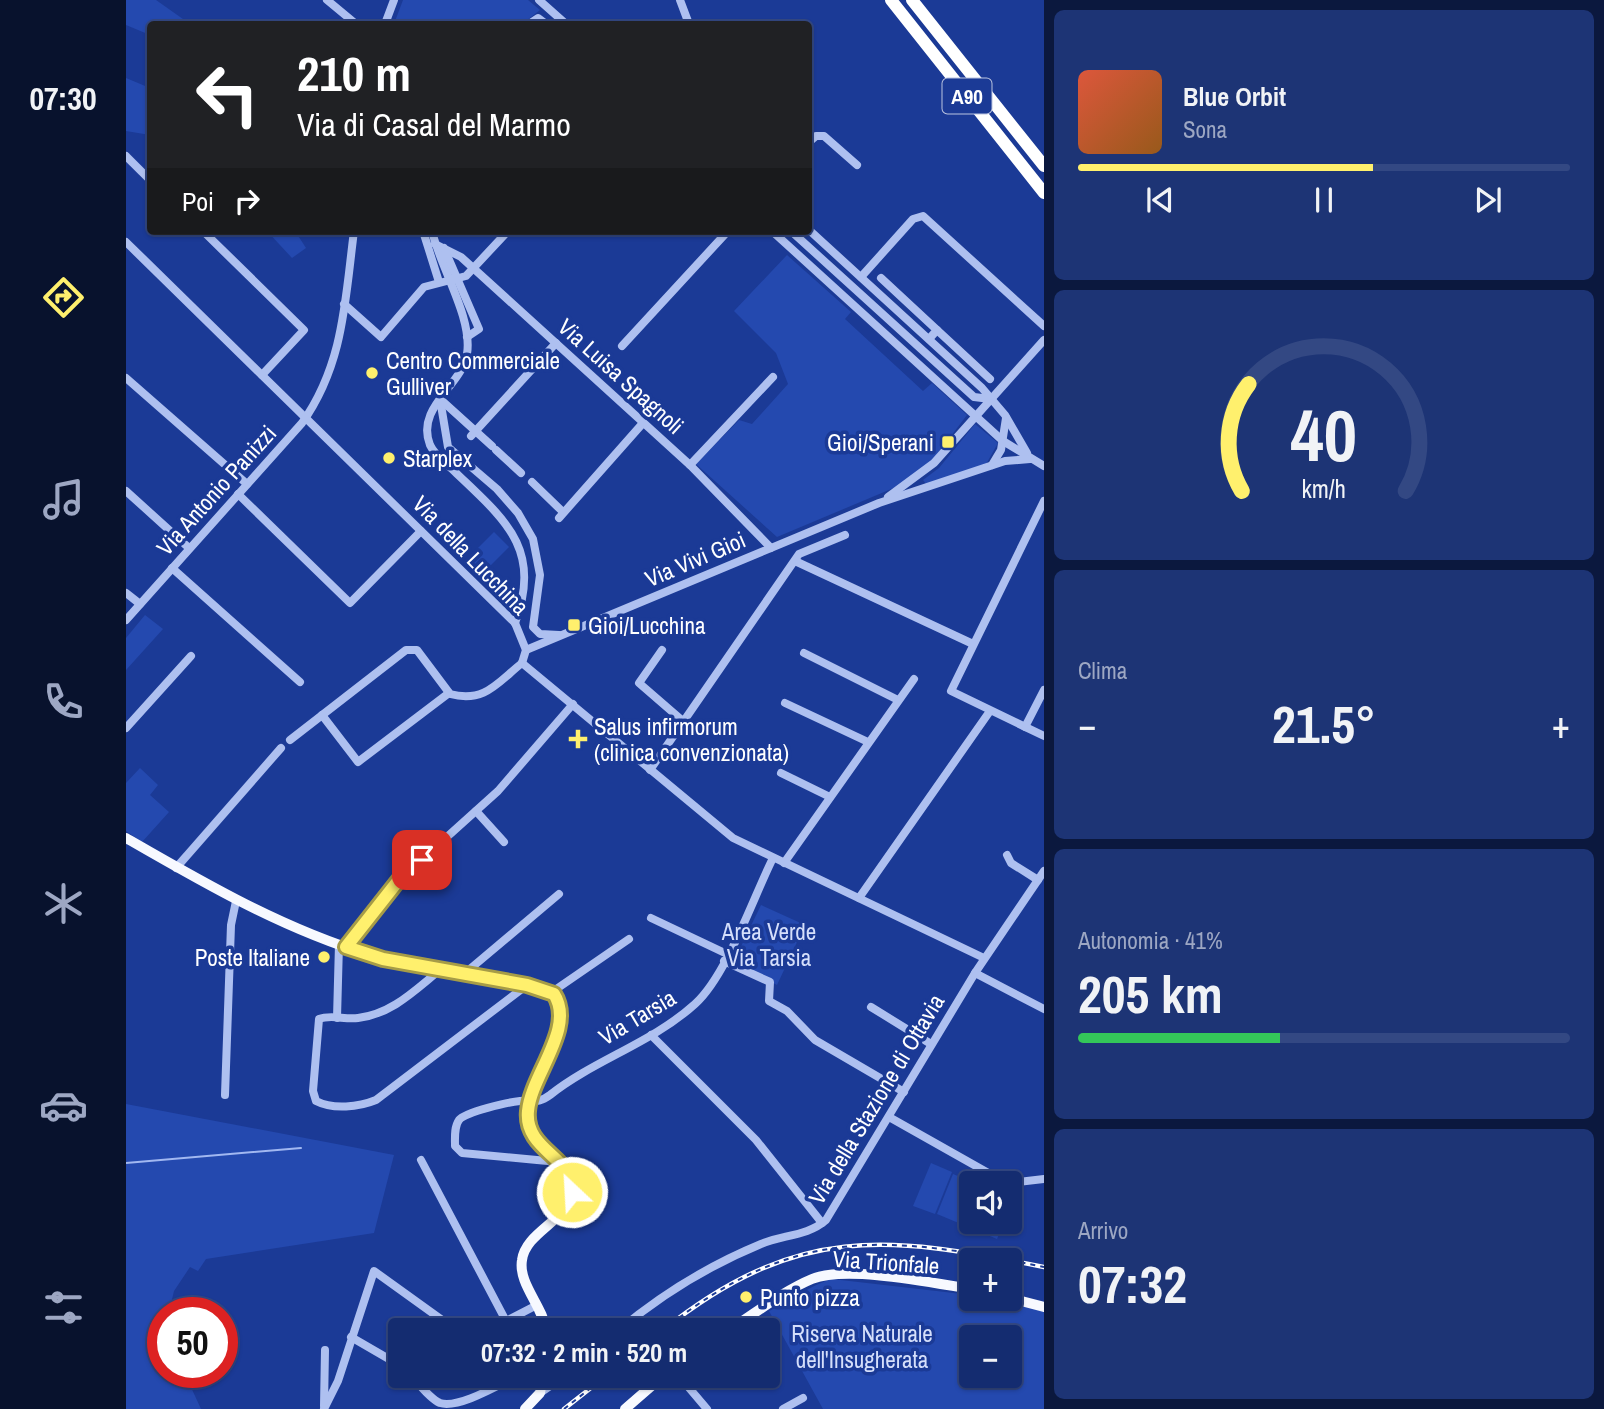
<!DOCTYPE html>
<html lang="it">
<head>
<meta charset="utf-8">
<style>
  body { margin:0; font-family:"Archivo Narrow",sans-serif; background:#1d3475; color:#f1f3f6; height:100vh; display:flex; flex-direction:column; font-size:26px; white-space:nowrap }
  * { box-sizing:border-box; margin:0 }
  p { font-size:23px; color:#9da7c3 }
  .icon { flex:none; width:38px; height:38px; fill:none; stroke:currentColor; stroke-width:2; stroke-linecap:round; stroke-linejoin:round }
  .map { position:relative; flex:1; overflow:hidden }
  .sheet { display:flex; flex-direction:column; gap:10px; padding:10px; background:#0b183e; width:560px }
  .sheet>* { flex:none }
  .hud { position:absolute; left:21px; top:21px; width:665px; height:214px; border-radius:7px; box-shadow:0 2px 5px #0004,0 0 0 2px #334883; background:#202124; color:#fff; overflow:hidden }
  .tools { position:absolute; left:833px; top:1171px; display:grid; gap:14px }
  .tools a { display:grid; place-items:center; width:63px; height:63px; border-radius:7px; background:#142c70; box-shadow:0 2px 5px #0004,0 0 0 2px #334883; font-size:35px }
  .speed { position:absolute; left:21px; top:1297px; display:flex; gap:14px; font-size:35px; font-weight:700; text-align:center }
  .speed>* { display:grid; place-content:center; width:91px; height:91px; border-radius:50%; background:#142c70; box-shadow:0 2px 5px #0004,0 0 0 2px #334883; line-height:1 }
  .speed .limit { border:10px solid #d22; background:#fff; color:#111 }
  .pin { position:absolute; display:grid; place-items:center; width:60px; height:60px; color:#fff; margin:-30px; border-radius:14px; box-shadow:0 4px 10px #0006 }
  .me { position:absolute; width:77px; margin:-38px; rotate:335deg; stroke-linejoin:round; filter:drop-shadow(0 0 5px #0008) }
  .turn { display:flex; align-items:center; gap:24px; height:147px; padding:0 35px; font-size:32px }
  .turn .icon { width:91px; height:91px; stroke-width:2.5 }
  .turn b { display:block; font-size:49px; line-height:60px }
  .then { display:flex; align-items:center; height:66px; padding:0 35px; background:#0003; gap:14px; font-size:26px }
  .big { font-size:52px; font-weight:800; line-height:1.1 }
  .sheet .tile { flex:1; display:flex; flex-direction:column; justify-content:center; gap:10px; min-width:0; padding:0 24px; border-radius:10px; background:#1d3475 }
  .sheet .dial { align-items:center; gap:0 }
  .dial svg { height:182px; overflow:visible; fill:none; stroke:#334883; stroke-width:7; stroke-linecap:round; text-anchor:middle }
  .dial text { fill:#f1f3f6; stroke:none }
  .song { display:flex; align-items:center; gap:21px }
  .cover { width:84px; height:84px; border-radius:10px; background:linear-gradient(135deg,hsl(10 70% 55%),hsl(30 70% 35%)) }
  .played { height:7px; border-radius:4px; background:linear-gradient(90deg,#fff06d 60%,#334883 60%) }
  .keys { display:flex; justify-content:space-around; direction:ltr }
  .heat { display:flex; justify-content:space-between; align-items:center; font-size:38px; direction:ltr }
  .charge { height:10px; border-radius:5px; background:linear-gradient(90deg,#34c759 41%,#334883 0) }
  .trip { position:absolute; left:262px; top:1318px; width:392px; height:70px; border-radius:7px; background:#142c70; box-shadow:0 2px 5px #0004,0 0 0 2px #334883; font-weight:800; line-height:70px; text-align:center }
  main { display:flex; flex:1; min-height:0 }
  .tabs { display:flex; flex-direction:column; width:126px; justify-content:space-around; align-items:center; background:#08122d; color:#9da7c3 }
  .tabs .icon { width:49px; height:49px }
  .tabs .current { color:#fff06d }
  .tabs b { font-size:32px; color:#f1f3f6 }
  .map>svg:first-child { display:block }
  .green { fill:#2449af; fill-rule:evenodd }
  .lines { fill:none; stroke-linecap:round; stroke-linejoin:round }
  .stream { stroke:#a2b8f1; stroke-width:2 }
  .minor { stroke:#aec0f0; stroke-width:8 }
  .major { stroke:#f7f9ff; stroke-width:10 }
  .highway { stroke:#fff; stroke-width:12 }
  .rail-casing { stroke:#fff; stroke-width:4.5 }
  .rail { stroke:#1b3a96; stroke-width:2; stroke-dasharray:5; stroke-linecap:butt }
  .route-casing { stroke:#a69c47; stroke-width:18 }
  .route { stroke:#fff06d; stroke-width:12 }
  .poi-dot { fill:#fff06d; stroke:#1b3a96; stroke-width:2.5 }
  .labels { text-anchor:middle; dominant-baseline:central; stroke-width:7; stroke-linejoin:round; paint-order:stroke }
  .shield { fill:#1b3a96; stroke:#bbc4e0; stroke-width:2 }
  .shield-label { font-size:21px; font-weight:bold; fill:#fff }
  .poi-label { font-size:23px; fill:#fff; stroke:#1b3a96; text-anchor:start }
  .street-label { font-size:23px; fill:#fff; stroke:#1b3a96 }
  .park-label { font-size:23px; fill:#d5dffb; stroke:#1b3a96 }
</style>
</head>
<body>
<main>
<nav class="tabs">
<b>07:30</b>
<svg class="icon current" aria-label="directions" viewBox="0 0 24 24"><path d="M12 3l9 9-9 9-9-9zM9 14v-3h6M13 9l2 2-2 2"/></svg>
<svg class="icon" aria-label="music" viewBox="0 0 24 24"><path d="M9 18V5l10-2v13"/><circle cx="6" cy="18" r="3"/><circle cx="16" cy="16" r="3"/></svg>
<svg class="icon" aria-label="phone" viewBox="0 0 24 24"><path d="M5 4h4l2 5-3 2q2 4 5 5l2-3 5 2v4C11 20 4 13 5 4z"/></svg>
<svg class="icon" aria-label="climate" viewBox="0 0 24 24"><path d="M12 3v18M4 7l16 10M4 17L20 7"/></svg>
<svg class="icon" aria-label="car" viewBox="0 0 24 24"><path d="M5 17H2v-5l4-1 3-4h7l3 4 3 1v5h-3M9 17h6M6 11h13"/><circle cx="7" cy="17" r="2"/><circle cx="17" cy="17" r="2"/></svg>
<svg class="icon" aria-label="filters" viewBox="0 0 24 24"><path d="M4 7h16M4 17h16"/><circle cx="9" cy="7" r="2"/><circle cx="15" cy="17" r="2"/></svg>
</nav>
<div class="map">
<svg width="918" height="1409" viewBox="0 0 918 1409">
  <rect width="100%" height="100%" fill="#1b3a96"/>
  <!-- green -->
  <g class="green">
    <polygon points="0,0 30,0 64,24 24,24 24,35 0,25"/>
    <polygon points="277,0 402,0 414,10 396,24 268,24"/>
    <polygon points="0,78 24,88 24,135 0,131"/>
    <polygon points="141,231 169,231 180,248 166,258"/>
    <polygon points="661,255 725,312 719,319 797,391 806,383 841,415 806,461 770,487 651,537 570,464 613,420 626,424 662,384 650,353 608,311"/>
    <polygon points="849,424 872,443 859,466 801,485 797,480 813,468"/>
    <polygon points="368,532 383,547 355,575 340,560"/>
    <polygon points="19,615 37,629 0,670 0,638"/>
    <polygon points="14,768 32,785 24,795 43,812 16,842 0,831 0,783"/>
    <polygon points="635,905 679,925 651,985 607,963"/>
    <polygon points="0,1104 268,1155 248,1233 80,1259 72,1271 64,1267 48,1291 43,1312 37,1312 37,1372 58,1372 75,1409 0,1409"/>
    <polygon points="805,1163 826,1172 809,1214 787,1206"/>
    <polygon points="827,1174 849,1183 845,1183 845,1222 878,1222 871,1239 811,1214"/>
    <path d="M706,1279L845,1295V1298L864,1299L918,1311V1409H697L643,1311C668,1300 680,1287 706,1279ZM845,1337H884V1376H845Z"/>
  </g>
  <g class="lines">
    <!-- stream -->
    <polyline class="stream" points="0,1163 175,1148"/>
    <!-- minor -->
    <g class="minor">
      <polyline points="201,0 230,24"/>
      <polyline points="413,0 440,24"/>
      <polyline points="554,0 563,24"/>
      <polyline points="259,24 268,0"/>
      <polyline points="403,24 412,18 420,24"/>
      <polyline points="682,143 690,136 698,136 731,165"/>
      <polyline points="0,156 24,180"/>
      <polyline points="682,229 856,388 879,415 901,453"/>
      <polyline points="77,231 178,330 136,375"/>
      <polyline points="297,231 313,282"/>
      <path d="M306,231C314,267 347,318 341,354C336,386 289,407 304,445C309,456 321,464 329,472C378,519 417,548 389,623"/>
      <polyline points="646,231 877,441 918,466"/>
      <polyline points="665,231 848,397 864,399"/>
      <polyline points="0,242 389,623 400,650 396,663"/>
      <polyline points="309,244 335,257 564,465 645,548"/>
      <polyline points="318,248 353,329 341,337"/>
      <polyline points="735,277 787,219 797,216 918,326"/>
      <polyline points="755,278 811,330 803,339"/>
      <polyline points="218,304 255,337 298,287 340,276 382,231"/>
      <polyline points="811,330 864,379"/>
      <polyline points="496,346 602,231"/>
      <polyline points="0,378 121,484"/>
      <polyline points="314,399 322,447 371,489 392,513 407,539 414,575 407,627 414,634 433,635"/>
      <polyline points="314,399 366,446"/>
      <polyline points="345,436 430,343"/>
      <polyline points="370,450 395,473"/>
      <polyline points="564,465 647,377"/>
      <polyline points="866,465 875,450 880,418"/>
      <polyline points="406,482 437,512"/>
      <polyline points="0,491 63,548"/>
      <polyline points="112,494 224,603 295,531"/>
      <polyline points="762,497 808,463 918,340"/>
      <polyline points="918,501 825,691 918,736"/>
      <polyline points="433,518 517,423"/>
      <polyline points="669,561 847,644"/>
      <polyline points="46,568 174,682"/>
      <polyline points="0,593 14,604"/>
      <path d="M0,620L176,423C218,364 219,300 228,231"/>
      <polyline points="400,650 753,503 879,461 904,459"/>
      <polyline points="536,650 513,683 558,722"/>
      <polyline points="678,653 772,700"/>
      <polyline points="396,663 607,838 858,958"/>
      <polyline points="659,703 742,742"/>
      <polyline points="196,715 232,762 323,693"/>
      <polyline points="899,727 918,690"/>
      <polyline points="0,728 65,656"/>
      <path d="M164,740L280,650H291L324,694C359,703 371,683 396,663"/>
      <polyline points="524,770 673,554 719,535"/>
      <polyline points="655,773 704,797"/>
      <polyline points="350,811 378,842"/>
      <polyline points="881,855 885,863 912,880"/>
      <polyline points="658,863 788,679"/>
      <polyline points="50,868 155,748"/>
      <polyline points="733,898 864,711"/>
      <polyline points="525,918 601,954"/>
      <polyline points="220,947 272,881 372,791 447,704"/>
      <polyline points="598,961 644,982 643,1001 661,1011 689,1040 778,1092"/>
      <path d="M314,970C289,990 266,1014 232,1018C219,1020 205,1014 193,1019L187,1091L190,1101C207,1110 233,1107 250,1100L401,985"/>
      <polyline points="849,973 918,1009"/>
      <polyline points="338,974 433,894"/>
      <polyline points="426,992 503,939"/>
      <polyline points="745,1007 805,1044"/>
      <polyline points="211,1018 213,944"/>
      <polyline points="525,1035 630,1140 696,1223"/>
      <polyline points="99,1095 105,925 110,901"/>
      <polyline points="763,1117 880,1183"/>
      <polyline points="295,1160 380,1321"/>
      <path d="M432,1162L336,1153L329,1146C329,1138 328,1127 333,1120C339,1112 383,1102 394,1101C407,1100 412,1104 424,1095C468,1060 526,1043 569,1004C601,975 627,898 647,858"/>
      <polyline points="884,1183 918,1179"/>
      <polyline points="363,1330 411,1305"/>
      <path d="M493,1330C535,1295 584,1265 635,1244C656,1235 682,1236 700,1220L849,973L918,871"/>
      <polyline points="225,1337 275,1366"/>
      <path d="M286,1376C293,1384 303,1398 314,1403C333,1409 374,1384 391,1376"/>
      <polyline points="553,1376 581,1409"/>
      <polyline points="414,1393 439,1376"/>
      <polyline points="198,1406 199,1350"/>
      <polyline points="198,1409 212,1381 248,1271 330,1330"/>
      <polyline points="657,1409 677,1398"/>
    </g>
    <!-- major -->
    <g class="major">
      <path d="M0,838C78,883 157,929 244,955C300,972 360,976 417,989C461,1002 406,1080 402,1108C396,1151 447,1155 447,1187C446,1220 400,1230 396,1260C392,1284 417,1306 420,1330"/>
      <polyline points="884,1298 918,1307"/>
      <path d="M603,1330C630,1313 657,1291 686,1279C721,1265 807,1283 845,1289"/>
      <polyline points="399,1409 414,1393 417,1376"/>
      <polyline points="499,1409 537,1376"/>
    </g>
    <!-- highway -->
    <g class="highway">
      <polyline points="765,0 918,193"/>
      <polyline points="786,0 918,166"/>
    </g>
    <defs>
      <g id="rail">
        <path d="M537,1330C671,1224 760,1235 918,1267"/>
        <polyline points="438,1409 480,1376"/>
      </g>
    </defs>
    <!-- rail casing -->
    <use href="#rail" class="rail-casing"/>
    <!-- rail -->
    <use href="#rail" class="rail"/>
  </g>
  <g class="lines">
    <defs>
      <path id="route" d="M296,860L272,881L220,947L257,959L401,985L428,994C450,1028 405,1075 402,1111C398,1151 450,1158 446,1192"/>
    </defs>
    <!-- route casing -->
    <use href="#route" class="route-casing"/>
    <!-- route -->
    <use href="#route" class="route"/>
  </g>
  <!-- markers -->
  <g class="poi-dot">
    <circle cx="246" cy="373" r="7"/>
    <rect x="815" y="435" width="14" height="14" rx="3.5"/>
    <circle cx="263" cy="458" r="7"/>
    <rect x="441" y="618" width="14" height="14" rx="3.5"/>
    <path d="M448.5 728.5h7v7h7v7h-7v7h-7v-7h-7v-7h7z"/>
    <circle cx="198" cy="957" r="7"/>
    <circle cx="620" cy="1297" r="7"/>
  </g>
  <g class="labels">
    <!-- shield labels -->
    <rect class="shield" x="816.5" y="78.5" width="49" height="35" rx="5"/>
    <g class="shield-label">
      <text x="841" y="96">A90</text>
    </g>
    <!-- poi labels -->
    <g class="poi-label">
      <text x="260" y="360">Centro Commerciale<tspan x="260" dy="26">Gulliver</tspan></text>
      <text x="808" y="442" text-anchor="end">Gioi/Sperani</text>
      <text x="277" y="458">Starplex</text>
      <text x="462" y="625">Gioi/Lucchina</text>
      <text x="468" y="726">Salus infirmorum<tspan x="468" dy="26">(clinica convenzionata)</tspan></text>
      <text x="184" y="957" text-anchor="end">Poste Italiane</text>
      <text x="634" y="1297">Punto pizza</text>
    </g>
    <!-- street labels -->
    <g class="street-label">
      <text transform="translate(495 376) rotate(42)">Via Luisa Spagnoli</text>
      <text transform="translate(90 490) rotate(-48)">Via Antonio Panizzi</text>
      <text transform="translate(345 555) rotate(46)">Via della Lucchina</text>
      <text transform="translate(569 559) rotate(-23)">Via Vivi Gioi</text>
      <text transform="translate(511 1017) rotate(-31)">Via Tarsia</text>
      <text transform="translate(750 1099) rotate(-59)">Via della Stazione di Ottavia</text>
      <text transform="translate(760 1262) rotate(4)">Via Trionfale</text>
    </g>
    <!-- park labels -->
    <g class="park-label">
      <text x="643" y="931">Area Verde<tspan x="643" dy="26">Via Tarsia</tspan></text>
      <text x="736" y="1333">Riserva Naturale<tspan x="736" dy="26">dell'Insugherata</tspan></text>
    </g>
  </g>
</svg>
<div class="tools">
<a><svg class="icon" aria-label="sound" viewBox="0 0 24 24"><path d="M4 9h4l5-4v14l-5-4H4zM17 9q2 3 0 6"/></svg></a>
<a>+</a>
<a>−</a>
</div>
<div class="speed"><div class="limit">50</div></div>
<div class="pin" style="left:296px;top:860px;background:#d93025"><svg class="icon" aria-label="arrive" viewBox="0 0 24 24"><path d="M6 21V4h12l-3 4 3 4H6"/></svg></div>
<svg class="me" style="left:446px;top:1192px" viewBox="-20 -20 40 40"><circle r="17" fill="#fff06d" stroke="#fff" stroke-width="3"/><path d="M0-11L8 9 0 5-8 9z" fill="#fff"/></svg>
<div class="trip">07:32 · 2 min · 520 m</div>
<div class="hud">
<div class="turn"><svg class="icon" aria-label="left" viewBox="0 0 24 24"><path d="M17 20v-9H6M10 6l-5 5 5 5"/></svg><div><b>210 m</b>Via di Casal del Marmo</div></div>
<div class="then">Poi<svg class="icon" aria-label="right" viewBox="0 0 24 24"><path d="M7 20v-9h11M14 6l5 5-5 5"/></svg></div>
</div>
</div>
<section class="sheet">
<div class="tile">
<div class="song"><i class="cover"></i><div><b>Blue Orbit</b><p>Sona</p></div></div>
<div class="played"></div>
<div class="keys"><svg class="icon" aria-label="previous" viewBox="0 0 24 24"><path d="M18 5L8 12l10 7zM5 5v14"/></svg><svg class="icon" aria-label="pause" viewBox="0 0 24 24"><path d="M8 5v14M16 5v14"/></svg><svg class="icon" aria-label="next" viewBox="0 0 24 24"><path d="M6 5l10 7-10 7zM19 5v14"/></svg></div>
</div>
<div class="tile dial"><svg viewBox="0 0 100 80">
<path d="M14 69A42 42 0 1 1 86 69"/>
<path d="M14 69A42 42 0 0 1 17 22" stroke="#fff06d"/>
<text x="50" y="56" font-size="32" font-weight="700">40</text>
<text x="50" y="72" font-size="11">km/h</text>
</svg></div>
<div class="tile"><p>Clima</p>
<div class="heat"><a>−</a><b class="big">21.5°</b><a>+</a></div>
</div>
<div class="tile"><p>Autonomia · 41%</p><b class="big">205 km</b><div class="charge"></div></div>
<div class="tile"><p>Arrivo</p><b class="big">07:32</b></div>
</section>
</main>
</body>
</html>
